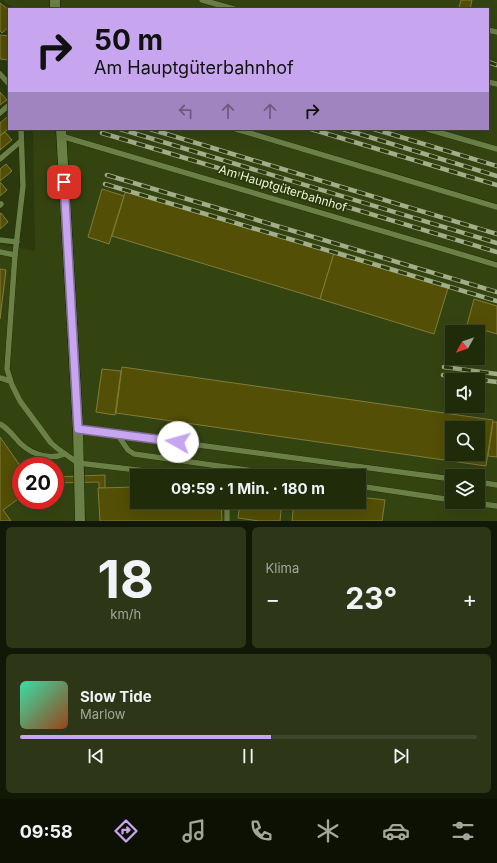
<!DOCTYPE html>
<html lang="de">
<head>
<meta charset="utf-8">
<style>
  body { margin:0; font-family:Inter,sans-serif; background:#2d3718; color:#f1f3f6; height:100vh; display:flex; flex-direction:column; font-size:15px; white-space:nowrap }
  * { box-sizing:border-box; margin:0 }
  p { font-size:13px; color:#a2a79c }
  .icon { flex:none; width:22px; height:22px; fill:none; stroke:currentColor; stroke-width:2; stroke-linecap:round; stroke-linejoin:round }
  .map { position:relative; height:521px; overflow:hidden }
  .panel { display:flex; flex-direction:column; gap:6px; padding:6px; background:#121806; flex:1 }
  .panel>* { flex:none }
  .banner { position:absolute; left:8px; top:8px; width:481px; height:122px; border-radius:0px; box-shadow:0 4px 16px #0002,0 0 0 1px #3d472b; background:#c8a6ef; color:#111; overflow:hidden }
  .needle { width:26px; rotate:230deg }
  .controls { position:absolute; left:445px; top:325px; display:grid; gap:8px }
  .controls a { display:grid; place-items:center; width:40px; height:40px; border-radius:0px; background:#202b0a; box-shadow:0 4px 16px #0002,0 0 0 1px #3d472b; font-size:20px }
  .speed { position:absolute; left:12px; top:457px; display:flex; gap:8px; font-size:20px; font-weight:700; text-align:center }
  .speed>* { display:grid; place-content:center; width:52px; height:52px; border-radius:50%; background:#202b0a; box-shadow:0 4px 16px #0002,0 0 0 1px #3d472b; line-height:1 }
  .speed .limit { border:6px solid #d22; background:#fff; color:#111 }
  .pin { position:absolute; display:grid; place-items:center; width:34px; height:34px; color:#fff; margin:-17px; border-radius:8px; box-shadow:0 2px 6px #0006 }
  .me { position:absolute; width:44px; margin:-22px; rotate:277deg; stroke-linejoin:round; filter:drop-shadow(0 0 3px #0008) }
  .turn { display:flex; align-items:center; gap:14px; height:84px; padding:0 20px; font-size:18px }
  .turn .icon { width:52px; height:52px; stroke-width:2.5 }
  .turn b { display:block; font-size:28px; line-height:34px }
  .lanes { display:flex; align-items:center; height:38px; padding:0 20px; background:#0003; justify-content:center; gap:20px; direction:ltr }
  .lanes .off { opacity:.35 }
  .big { font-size:30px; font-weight:700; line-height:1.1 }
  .panel .tile { flex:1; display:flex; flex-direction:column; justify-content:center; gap:6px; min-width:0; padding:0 14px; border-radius:6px; background:#2d3718 }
  .panel .dial { align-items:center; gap:0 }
  .dial b { font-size:52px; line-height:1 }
  .song { display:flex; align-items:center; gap:12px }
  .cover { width:48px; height:48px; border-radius:6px; background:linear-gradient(135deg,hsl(160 70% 55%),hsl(20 70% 35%)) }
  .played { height:4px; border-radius:2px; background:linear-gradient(90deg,#c8a6ef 55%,#3d472b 55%) }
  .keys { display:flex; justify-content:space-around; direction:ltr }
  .heat { display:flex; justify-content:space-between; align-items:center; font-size:22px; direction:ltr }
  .panel .tiles { flex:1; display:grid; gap:6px; grid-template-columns:1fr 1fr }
  .tile:last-child { grid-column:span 2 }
  .trip { position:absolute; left:130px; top:469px; width:236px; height:40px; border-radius:0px; background:#202b0a; box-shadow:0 4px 16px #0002,0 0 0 1px #3d472b; font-weight:700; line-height:40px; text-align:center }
  .tab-bar { display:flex; height:64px; justify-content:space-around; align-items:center; background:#0d1104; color:#a2a79c }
  .tab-bar .icon { width:28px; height:28px }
  .tab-bar .current { color:#c8a6ef }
  .tab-bar b { font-size:18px; color:#f1f3f6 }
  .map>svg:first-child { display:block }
  .built { fill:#344411; fill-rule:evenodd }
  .building { fill:#534f06; stroke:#807c3b; fill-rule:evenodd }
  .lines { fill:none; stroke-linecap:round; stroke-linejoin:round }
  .lane-casing { stroke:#151f02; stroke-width:6 }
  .street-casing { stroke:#151f02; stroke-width:11 }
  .lane { stroke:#6a8046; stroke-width:5.5 }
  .street { stroke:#6a8046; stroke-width:10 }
  .rail-casing { stroke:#a1ae8a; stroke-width:4.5 }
  .rail { stroke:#2b390d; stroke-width:3; stroke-dasharray:9; stroke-linecap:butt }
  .route-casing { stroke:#826c9b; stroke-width:10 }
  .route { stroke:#c8a6ef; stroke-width:7 }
  .labels { text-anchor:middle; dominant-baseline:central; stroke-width:4; stroke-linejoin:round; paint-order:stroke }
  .street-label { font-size:12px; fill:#ebf8d9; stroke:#2b390d }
</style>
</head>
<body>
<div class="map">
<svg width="497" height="521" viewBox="0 0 497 521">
  <rect width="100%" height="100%" fill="#2b390d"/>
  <!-- built -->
  <path class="built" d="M2,0H497V521H0V244L35,251L33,129H488V9H15ZM452,332H478V358H452ZM452,380H478V406H452ZM452,428H478V454H452ZM21,466H55V500H21ZM137,476H359V502H137ZM452,476H478V502H452Z"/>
  <!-- building -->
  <g class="building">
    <polygon points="461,0 472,0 470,9 464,9 459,8"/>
    <polygon points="0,3 9,10 9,27 2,33 0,31"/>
    <polygon points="0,35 9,36 9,60 0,59"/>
    <polygon points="0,92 7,100 0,105"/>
    <polygon points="7,117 9,120 9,128 0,136 0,123"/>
    <polygon points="5,132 12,140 0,150 0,136"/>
    <polygon points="6,164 12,171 0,181 0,169"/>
    <polygon points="0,182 7,190 0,196"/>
    <polygon points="102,189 124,196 109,244 88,237"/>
    <polygon points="126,190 334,253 320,299 112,236"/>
    <polygon points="1,213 8,222 0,229 0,214"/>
    <polygon points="335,250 449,285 434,334 320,299"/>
    <polygon points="0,269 6,270 0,319"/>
    <polygon points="474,299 497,306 497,334 467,325"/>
    <path d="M122,367L493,420L486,466L116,413ZM452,428H478V454H452Z"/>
    <polygon points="102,369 121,371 115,415 96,412"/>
    <polygon points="493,422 497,422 497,457 488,456"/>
    <polygon points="0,437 21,467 21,497 3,510 11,521 0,521"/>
    <polygon points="105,475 105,488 99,488 99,482 55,483 55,477"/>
    <polygon points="137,487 137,502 221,502 222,521 100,521 98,488"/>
    <polygon points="359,497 385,500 382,521 292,521 294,502 359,502"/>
    <polygon points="240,502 282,502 280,521 259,521 238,518"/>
  </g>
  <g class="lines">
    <defs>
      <g id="lane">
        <polyline points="202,0 234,9"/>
        <polyline points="488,30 497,32"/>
        <polyline points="0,74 9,84"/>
        <polyline points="488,82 497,84"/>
        <polyline points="0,113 9,105"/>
        <polyline points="21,129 23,186 15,255 7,369 12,385 20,401 51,443 58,449 78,463 188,476"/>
        <polyline points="236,129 497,207"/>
        <polyline points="427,129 497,149"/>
        <polyline points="61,136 497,265"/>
        <polyline points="0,159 21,141"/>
        <polyline points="0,205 1,204"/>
        <polyline points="0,240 17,242"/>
        <polyline points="0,252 15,255"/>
        <polyline points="0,378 10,381"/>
        <path d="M0,424C9,429 14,437 21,444C33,455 50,460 65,454"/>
        <polyline points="78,429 452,479"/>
        <polyline points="117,434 128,450 134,454 289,476"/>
        <polyline points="478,482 497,485"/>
        <polyline points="359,486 452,500"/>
        <polyline points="467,502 497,506"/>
        <polyline points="227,521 227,502"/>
      </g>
      <g id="street">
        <polyline points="55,0 55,9"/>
        <polyline points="61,129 78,429 80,521"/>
      </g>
    </defs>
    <!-- lane casing -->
    <use href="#lane" class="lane-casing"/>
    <!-- street casing -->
    <use href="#street" class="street-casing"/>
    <!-- lane -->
    <use href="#lane" class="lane"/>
    <!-- street -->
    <use href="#street" class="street"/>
    <defs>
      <g id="rail">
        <polyline points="488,62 497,65"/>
        <polyline points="120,129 497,243"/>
        <polyline points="150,129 497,234"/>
        <polyline points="311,129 497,185"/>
        <polyline points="343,129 497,176"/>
        <polyline points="374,129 497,166"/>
        <polyline points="102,133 497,252"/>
        <polyline points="107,175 497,292"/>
        <polyline points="105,184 497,301"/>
        <polyline points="444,367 497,374"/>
        <polyline points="443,375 497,382"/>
      </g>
    </defs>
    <!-- rail casing -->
    <use href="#rail" class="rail-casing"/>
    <!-- rail -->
    <use href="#rail" class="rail"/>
  </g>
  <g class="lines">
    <defs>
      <polyline id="route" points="64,182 78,429 178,442"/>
    </defs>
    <!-- route casing -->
    <use href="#route" class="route-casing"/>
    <!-- route -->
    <use href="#route" class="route"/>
  </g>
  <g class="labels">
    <!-- street labels -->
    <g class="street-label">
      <text transform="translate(283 188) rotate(17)">Am Hauptgüterbahnhof</text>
    </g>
  </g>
</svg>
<div class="controls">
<a><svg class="needle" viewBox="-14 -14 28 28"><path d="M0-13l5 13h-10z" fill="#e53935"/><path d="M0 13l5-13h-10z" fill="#a2a79c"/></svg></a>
<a><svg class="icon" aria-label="sound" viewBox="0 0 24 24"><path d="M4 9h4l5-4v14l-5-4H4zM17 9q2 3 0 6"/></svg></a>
<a><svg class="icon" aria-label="search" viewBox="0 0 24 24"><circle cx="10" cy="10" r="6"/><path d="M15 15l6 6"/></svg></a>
<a><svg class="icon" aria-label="layers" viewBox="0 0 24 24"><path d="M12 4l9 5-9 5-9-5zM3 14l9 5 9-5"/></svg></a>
</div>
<div class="speed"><div class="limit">20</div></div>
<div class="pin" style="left:64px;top:182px;background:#d93025"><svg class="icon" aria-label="arrive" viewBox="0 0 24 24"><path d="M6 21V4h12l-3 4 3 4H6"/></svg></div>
<svg class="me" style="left:178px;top:442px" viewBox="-20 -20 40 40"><circle r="19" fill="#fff"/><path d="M0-13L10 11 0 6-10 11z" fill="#c8a6ef"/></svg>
<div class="trip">09:59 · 1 Min. · 180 m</div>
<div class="banner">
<div class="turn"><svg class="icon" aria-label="right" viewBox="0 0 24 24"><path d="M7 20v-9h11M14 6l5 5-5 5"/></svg><div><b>50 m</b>Am Hauptgüterbahnhof</div></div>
<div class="lanes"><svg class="icon off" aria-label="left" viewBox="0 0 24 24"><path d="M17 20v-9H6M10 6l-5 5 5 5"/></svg><svg class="icon off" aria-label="ahead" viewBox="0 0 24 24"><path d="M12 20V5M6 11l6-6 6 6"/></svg><svg class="icon off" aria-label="ahead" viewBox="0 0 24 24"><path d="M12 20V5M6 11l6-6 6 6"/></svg><svg class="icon" aria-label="right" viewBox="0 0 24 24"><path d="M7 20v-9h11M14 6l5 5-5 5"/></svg></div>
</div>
</div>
<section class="panel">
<div class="tiles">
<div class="tile dial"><b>18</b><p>km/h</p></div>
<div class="tile"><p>Klima</p>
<div class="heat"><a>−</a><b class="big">23°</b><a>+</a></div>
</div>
<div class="tile">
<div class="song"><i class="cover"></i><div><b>Slow Tide</b><p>Marlow</p></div></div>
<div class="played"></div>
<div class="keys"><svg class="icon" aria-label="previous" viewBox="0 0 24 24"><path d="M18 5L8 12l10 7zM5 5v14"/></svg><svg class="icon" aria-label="pause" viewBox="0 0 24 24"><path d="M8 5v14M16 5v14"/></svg><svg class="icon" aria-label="next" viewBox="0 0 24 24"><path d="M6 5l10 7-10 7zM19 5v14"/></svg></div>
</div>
</div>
</section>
<nav class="tab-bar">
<b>09:58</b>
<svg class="icon current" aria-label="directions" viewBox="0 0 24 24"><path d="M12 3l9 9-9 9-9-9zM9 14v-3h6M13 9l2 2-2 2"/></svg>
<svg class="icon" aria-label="music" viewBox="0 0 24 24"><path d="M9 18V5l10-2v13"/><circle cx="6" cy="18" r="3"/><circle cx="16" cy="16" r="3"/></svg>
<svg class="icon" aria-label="phone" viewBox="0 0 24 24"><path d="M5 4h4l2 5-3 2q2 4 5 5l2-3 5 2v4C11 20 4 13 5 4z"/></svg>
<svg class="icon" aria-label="climate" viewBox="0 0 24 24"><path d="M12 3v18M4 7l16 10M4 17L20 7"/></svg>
<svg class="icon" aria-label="car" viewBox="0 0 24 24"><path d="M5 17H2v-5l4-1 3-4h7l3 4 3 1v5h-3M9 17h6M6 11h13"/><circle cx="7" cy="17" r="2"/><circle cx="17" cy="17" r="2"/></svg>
<svg class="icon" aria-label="filters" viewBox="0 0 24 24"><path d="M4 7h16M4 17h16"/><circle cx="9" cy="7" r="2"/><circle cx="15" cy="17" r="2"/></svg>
</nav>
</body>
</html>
